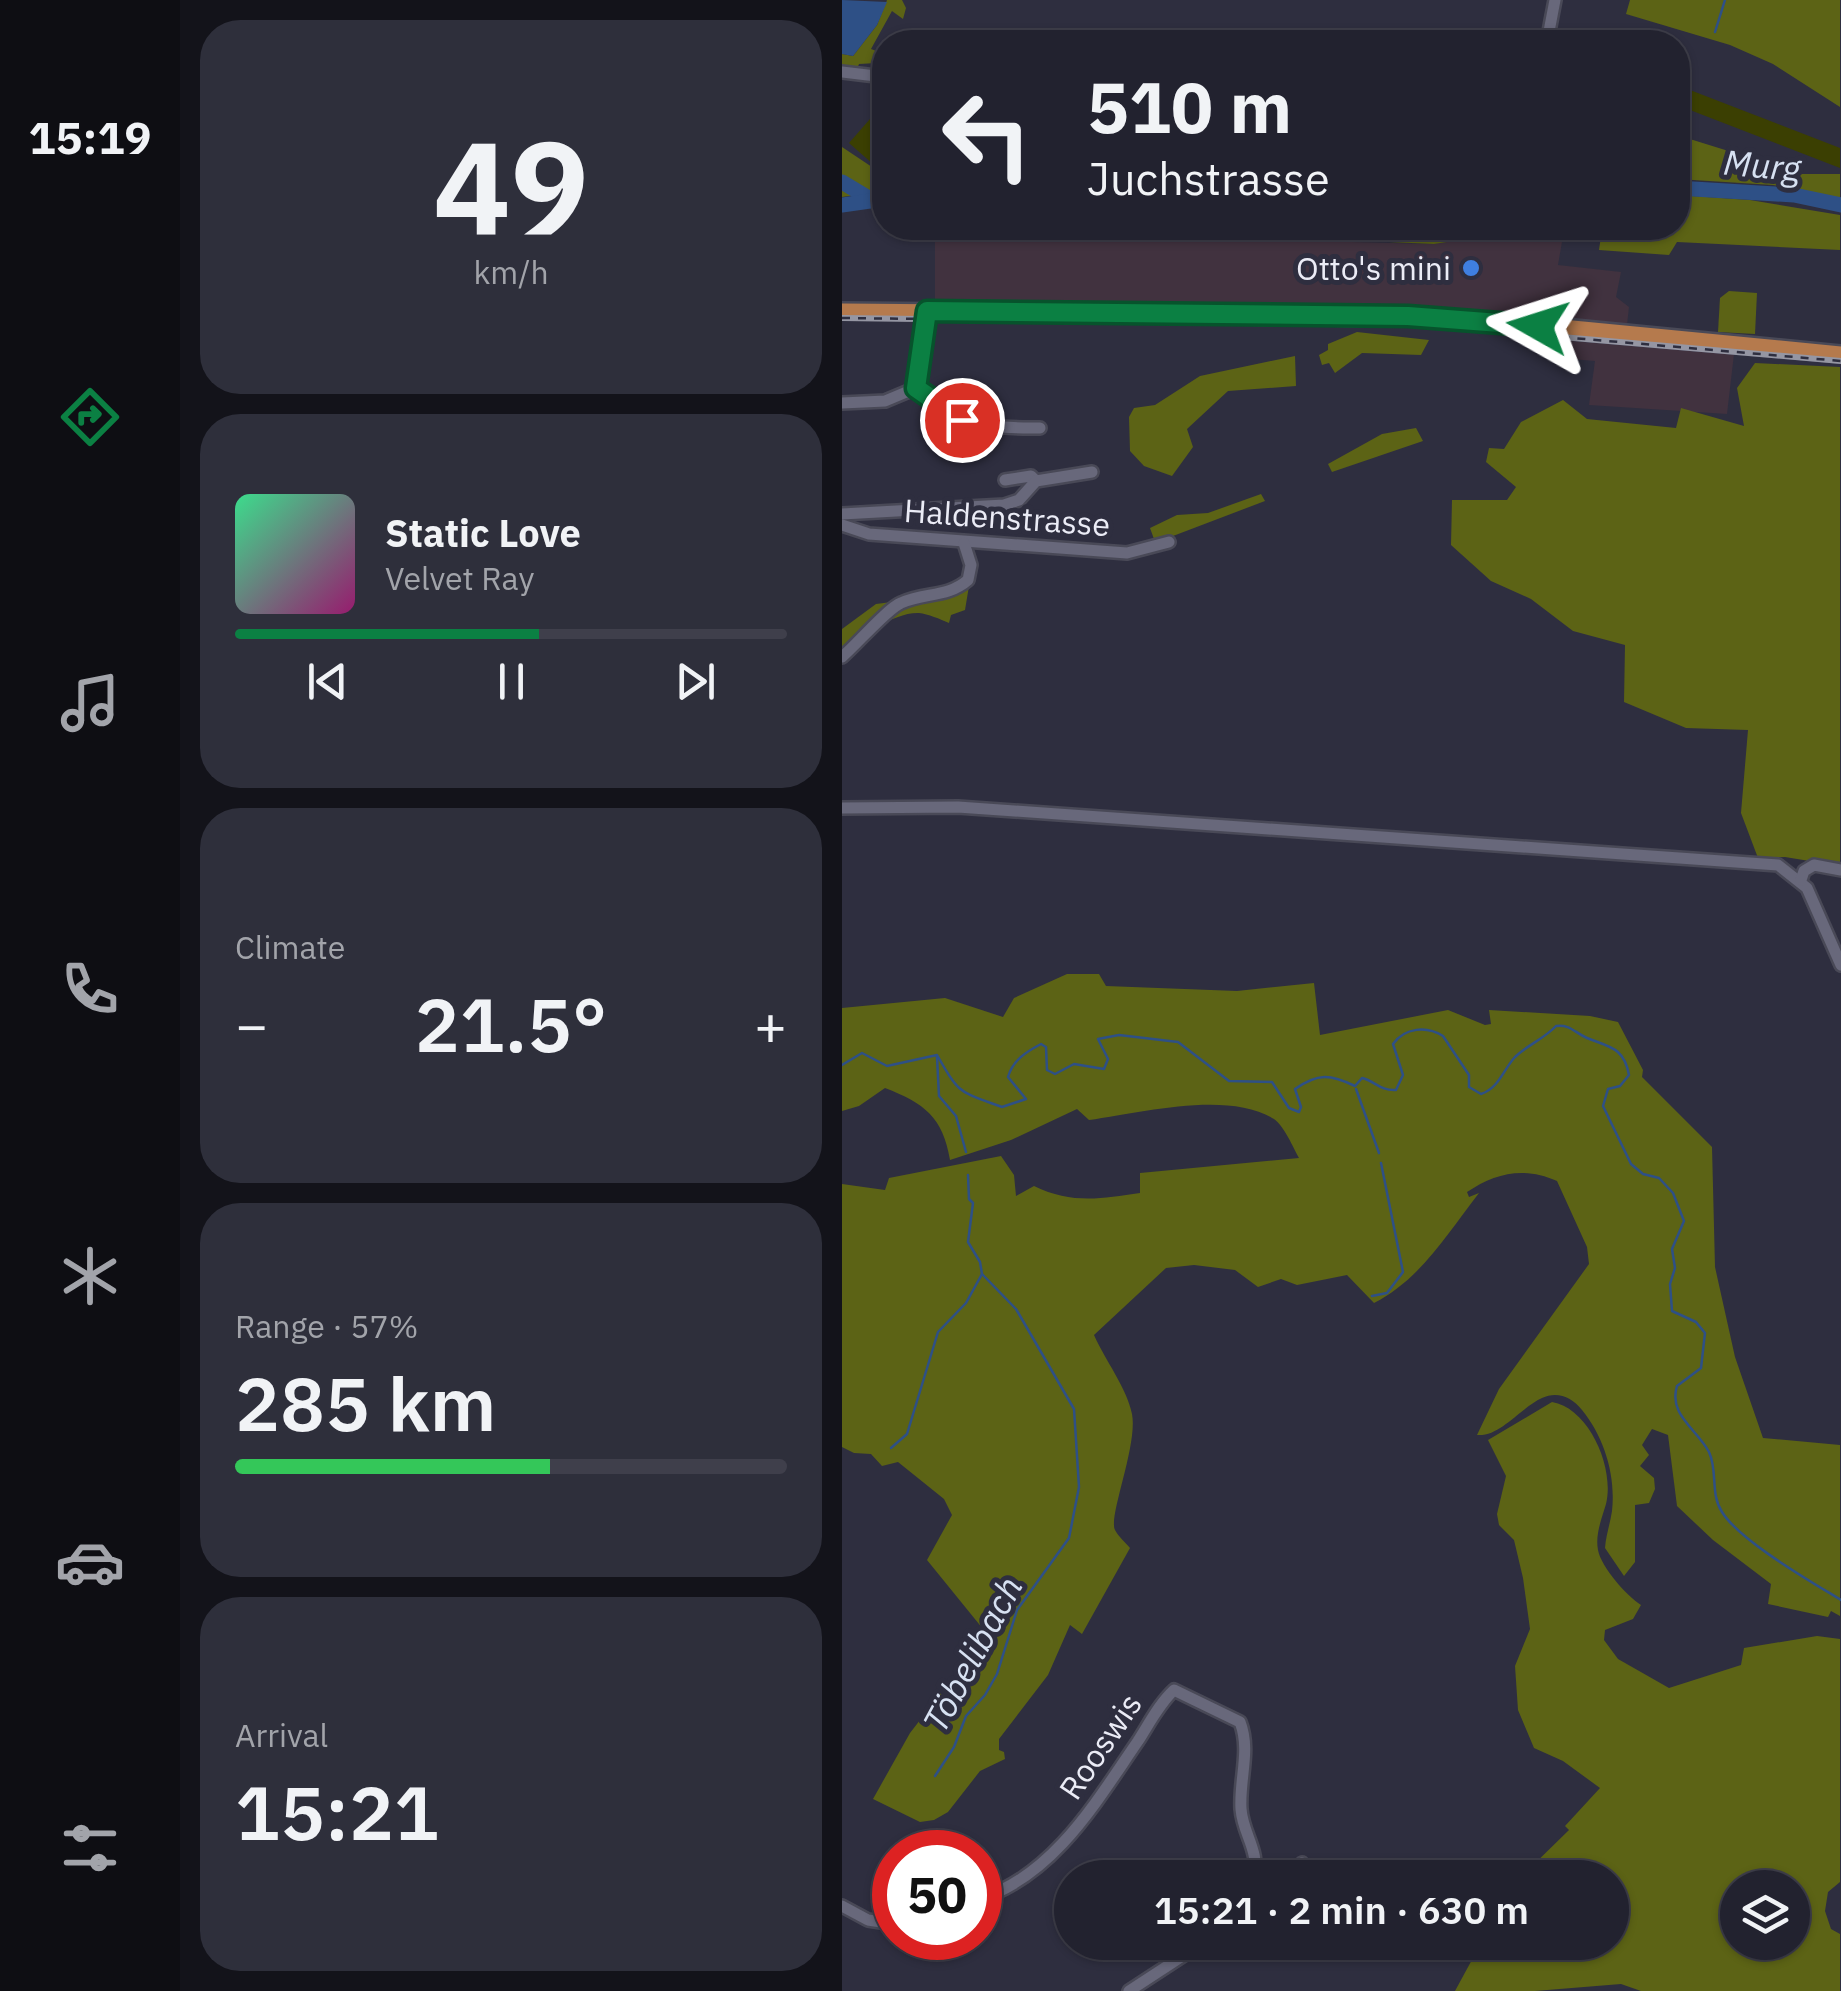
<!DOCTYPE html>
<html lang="en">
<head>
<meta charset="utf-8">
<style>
  body { margin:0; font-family:"IBM Plex Sans",sans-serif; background:#2e2f3b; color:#f1f3f6; height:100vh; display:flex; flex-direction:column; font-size:38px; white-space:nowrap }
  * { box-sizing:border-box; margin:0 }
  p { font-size:32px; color:#a2a4aa }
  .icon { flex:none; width:55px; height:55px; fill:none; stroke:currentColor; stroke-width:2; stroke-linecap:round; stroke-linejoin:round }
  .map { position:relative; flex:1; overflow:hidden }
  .panel { display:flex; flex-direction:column; gap:20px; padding:20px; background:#13131a; width:662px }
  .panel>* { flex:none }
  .guide { position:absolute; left:30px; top:30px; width:818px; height:210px; border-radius:40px; box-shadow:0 2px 8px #0004,0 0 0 2px #3f3f4b; background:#22222f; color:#f1f3f6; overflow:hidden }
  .tools { position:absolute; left:878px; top:1870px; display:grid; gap:20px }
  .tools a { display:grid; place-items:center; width:90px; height:90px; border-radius:50%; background:#22222f; box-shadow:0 2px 8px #0004,0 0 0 2px #3f3f4b; font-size:50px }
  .speed { position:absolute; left:30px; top:1830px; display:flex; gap:20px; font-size:50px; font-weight:700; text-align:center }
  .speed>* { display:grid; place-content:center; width:130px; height:130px; border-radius:50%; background:#22222f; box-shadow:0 2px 8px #0004,0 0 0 2px #3f3f4b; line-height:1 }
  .speed .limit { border:15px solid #d22; background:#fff; color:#111 }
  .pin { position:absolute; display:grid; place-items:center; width:85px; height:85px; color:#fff; margin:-42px; border:5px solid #fff; border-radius:50%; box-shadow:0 2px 10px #0007 }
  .me { position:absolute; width:110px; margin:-55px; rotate:276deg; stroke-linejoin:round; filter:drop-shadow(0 0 8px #0008) }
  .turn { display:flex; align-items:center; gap:35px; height:210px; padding:0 50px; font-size:45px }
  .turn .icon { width:130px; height:130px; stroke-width:2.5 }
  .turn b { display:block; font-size:70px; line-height:85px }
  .big { font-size:75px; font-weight:600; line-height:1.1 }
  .panel .widget { flex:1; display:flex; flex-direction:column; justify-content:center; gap:15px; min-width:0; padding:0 35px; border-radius:40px; background:#2e2f3b }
  .panel .dial { align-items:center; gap:0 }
  .dial b { font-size:130px; line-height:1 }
  .song { display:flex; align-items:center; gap:30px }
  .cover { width:120px; height:120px; border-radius:15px; background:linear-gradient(135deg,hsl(150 70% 55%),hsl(320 70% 35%)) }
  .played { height:10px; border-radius:5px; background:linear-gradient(90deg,#0b8043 55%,#3f3f4b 55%) }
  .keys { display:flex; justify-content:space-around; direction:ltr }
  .heat { display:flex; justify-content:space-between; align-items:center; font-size:55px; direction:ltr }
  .charge { height:15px; border-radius:8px; background:linear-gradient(90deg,#34c759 57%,#3f3f4b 0) }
  .trip { position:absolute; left:212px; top:1860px; width:575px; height:100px; border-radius:50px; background:#22222f; box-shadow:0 2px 8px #0004,0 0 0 2px #3f3f4b; font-weight:600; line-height:100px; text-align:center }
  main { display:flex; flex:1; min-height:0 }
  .tab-bar { display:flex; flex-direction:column; width:180px; justify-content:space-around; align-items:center; background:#0e0e13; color:#a2a4aa }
  .tab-bar .icon { width:70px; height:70px }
  .tab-bar .current { color:#0b8043 }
  .tab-bar b { font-size:45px; color:#f1f3f6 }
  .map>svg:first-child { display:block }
  .commercial { fill:#41323f }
  .built { fill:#393a50 }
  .green { fill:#3b3f02 }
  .forest { fill:#5c6315; fill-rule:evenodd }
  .water { fill:#2e5086 }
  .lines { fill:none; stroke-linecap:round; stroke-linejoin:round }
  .stream { stroke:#2e5086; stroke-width:2.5 }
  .river { stroke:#2e5086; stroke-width:15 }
  .minor-casing { stroke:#494957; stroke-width:16 }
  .major-casing { stroke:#494957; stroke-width:20 }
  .minor { stroke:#68687b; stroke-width:11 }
  .major { stroke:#b57a4d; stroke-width:15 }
  .rail-casing { stroke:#9596a3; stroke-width:6 }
  .rail { stroke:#2e2e3f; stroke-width:2.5; stroke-dasharray:8; stroke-linecap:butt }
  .route-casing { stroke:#07532c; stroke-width:25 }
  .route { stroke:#0b8043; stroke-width:18 }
  .shop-dot { fill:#3f7fe0; stroke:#2e2e3f; stroke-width:4 }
  .labels { text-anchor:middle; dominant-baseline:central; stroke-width:10; stroke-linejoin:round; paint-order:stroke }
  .poi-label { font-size:32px; fill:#ebecf6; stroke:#2e2e3f; text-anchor:end }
  .street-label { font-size:32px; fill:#ebecf6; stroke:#2e2e3f }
  .water-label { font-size:35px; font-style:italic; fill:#d7e1f2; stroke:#2e2e3f }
</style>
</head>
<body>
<main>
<nav class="tab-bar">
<b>15:19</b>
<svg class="icon current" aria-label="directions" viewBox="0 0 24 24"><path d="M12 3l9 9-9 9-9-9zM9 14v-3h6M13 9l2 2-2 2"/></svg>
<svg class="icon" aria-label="music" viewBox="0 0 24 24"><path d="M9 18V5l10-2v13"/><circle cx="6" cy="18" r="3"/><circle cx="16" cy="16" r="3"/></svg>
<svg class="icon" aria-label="phone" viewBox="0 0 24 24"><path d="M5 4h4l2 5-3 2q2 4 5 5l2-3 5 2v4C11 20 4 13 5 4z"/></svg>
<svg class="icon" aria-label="climate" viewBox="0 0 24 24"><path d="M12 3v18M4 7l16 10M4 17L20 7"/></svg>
<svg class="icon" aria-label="car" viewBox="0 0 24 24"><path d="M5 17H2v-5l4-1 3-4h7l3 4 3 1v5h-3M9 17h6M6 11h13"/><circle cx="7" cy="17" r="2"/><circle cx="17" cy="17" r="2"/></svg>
<svg class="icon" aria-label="filters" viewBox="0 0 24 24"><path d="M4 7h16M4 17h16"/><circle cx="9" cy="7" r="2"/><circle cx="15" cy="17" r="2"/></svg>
</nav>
<section class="panel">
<div class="widget dial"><b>49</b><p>km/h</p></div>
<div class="widget">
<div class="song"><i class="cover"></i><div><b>Static Love</b><p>Velvet Ray</p></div></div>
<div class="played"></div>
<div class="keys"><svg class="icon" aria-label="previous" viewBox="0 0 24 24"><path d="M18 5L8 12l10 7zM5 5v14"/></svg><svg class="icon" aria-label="pause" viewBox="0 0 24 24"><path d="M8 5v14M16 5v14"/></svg><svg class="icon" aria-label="next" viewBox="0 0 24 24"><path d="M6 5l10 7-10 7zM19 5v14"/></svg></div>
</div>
<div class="widget"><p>Climate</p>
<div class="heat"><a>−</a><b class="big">21.5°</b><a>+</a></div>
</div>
<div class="widget"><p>Range · 57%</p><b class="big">285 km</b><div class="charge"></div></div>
<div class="widget"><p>Arrival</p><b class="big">15:21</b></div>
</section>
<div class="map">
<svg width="999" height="1991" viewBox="0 0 999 1991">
  <rect width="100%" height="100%" fill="#2e2e3f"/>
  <!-- commercial -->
  <polygon class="commercial" points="93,232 591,244 658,234 721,236 716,265 779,272 774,297 787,307 783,343 892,354 885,414 747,405 753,361 717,358 720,321 683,313 582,306 93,302"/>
  <!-- built -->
  <polygon class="built" points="0,315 513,321 669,328 998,358 999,364 553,326 0,320"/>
  <!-- green -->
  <g class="green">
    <polygon points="835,85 998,148 998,168 835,105"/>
    <polygon points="42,103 42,169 40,172 7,143"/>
  </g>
  <!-- forest -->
  <g class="forest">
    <polygon points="45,0 60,0 64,8 61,19 50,11 29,49 37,52 35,63 17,64 15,69 0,67 0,54 11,56 35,25"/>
    <polygon points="788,0 998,0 998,107 931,64 888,45 784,14"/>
    <polygon points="835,135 925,163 941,174 998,174 998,198 931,185 835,179"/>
    <polygon points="0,147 42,175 42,191 0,197"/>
    <polygon points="835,195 908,200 998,215 998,250 835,242 827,255 757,250 759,236 742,233 740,228 835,228"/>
    <polygon points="233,228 660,228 657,234 592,244"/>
    <polygon points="887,291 915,293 913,334 876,332 878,298"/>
    <polygon points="515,332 587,340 579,355 520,353 493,373 487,363 480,365 477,355 486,350 486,344"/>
    <polygon points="453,356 454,386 386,391 345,429 351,447 330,476 302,466 288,451 287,417 292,408 313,405 358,376"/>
    <polygon points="913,363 998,367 998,866 943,857 916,858 899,813 906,730 844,728 782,702 783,645 731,631 689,599 649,581 609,545 610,500 665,500 674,487 644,462 647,448 662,449 679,422 721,400 745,419 834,428 839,408 902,426 895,388"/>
    <polygon points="574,428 581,441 490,472 486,464 540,434"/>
    <polygon points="419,494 423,501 331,536 312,539 308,528 335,515 366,513"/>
    <path d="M127,586L123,610L109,615L107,623C98,619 86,614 77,613C51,612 18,638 0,654V629L34,604L112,594Z"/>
    <path d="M225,974H257L264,986L395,991L472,983L478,1035L606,1010L643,1025L649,1024L647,1010L748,1016L776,1022L801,1070L800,1077L870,1147L873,1267L893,1357L921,1438L998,1445V1616L989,1611L986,1617L926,1604L929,1584L871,1540L835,1506L826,1435L810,1429L800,1445L807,1455L798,1466L812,1478L813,1489L807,1503L793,1505V1562L782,1576L763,1548C764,1535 768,1524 770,1511C774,1475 762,1437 740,1410C730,1397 715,1391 700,1398C678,1408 658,1437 635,1435L657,1389L747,1264L745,1247L715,1181C682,1166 653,1173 625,1192L627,1197L637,1193C605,1234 579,1279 532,1303L505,1275L455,1285L439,1279L416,1287L393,1270L352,1265L324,1268L252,1335C263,1360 285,1388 290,1414C296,1445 266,1517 273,1530C276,1536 284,1543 288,1548L240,1634L228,1625L206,1675L157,1739V1750L162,1752L163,1759L138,1771L106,1812L92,1820L78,1822L31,1799L68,1733L123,1662L141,1629L85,1560L110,1515L102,1499L56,1462L40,1466L29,1454L12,1453L0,1447V1184L43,1190L47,1178L159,1156L172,1175L174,1196L192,1186C229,1204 258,1199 298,1193V1173L457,1158C451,1147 442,1126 432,1119C386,1090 298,1113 247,1120L235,1109L169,1140L108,1160C101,1117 82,1103 43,1088L17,1106L0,1111V1008L103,998L161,1017L172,998Z"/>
    <path d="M710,1402C747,1408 773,1468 764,1504C760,1518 753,1534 756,1550C759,1567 785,1596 799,1605L791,1619L763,1630L762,1640L776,1659L827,1688L899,1665L902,1648L975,1636L998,1639V1882L986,1892L983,1911L989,1929L998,1934V1991H799L779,1984L693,1991H613L632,1956L616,1943L770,1942V1878L679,1877L727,1830L723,1826L758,1788L721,1761L692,1748L676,1710L673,1666L688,1629L681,1578L672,1540L657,1525L655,1514L664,1476L646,1440ZM895,1888H950V1942H895Z"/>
  </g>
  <!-- water -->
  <polygon class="water" points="0,0 45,2 35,25 11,56 0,54"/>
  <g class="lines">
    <!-- stream -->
    <g class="stream">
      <polyline points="873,32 883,0"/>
      <polyline points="95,1057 97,1096 114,1116 124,1152"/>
      <path d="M0,1065L20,1053L45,1066L95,1055C118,1095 116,1091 160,1107L184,1099L166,1077C171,1060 184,1052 199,1044L204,1047L205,1070L213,1074L232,1064L262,1069L266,1059L256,1039L277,1035L336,1042L387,1081L430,1082L447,1108L457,1112L459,1107L453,1089C476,1073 488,1074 513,1086L520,1078C533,1081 538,1091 554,1090L561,1075L551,1044C563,1027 585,1026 601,1036L627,1075V1087L639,1094C657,1088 661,1070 673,1057C685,1045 702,1039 714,1026C728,1024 733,1033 745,1038C767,1047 782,1047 787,1075L778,1086L766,1089L761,1106L789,1164L801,1174L817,1178L831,1193L842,1221L830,1249L833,1268L828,1284L830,1311L854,1322L863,1333L859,1368L835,1386C826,1415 855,1429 867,1452C876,1471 868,1494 880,1512C898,1541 968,1581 999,1600"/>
      <polyline points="514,1089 537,1153"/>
      <polyline points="530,1296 545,1293 561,1272 539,1163"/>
      <polyline points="49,1448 65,1434 96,1332 124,1303 140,1274"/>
      <polyline points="93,1776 112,1747 124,1716 143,1695 155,1674 175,1610 227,1538 237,1487 232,1409 174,1309 140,1274 138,1262 126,1242 131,1203 127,1199 126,1175"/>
    </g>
    <!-- river -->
    <g class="river">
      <polyline points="0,182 30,200"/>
      <polyline points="835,188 952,195 999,205"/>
      <polyline points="0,205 42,199"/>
    </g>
    <defs>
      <g id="minor">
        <polyline points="705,42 713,0"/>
        <polyline points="0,72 42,77"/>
        <path d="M74,388C118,424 142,429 198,428"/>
        <polyline points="0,403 43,401 74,388 85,311"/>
        <polyline points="163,480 189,476 194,481"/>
        <polyline points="0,514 162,505 177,500 194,481 250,472"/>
        <polyline points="0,525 27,534 285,553 327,542"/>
        <path d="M0,657C15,644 46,608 59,603C83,592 105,598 126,580L129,565L122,543"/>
        <polyline points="0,808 116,807 936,865 965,888 999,965"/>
        <polyline points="959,880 962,871 972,865 999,870"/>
        <polyline points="450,1878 460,1863"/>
        <path d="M138,1899C212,1875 254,1802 296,1741C307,1724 317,1704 332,1690L398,1722C409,1750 397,1780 399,1809C401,1835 418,1850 412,1878"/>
        <polyline points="0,1906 26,1920 52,1924"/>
        <polyline points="287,1991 362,1942"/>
      </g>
      <polyline id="major" points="0,311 566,316 670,322 999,354"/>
    </defs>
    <!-- minor casing -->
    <use href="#minor" class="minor-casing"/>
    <!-- major casing -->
    <use href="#major" class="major-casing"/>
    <!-- minor -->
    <use href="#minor" class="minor"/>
    <!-- major -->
    <use href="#major" class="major"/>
    <defs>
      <polyline id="rail" points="0,318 579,325 999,361"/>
    </defs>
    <!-- rail casing -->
    <use href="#rail" class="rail-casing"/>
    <!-- rail -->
    <use href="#rail" class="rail"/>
  </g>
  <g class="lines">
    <defs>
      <polyline id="route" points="120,420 74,388 85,311 566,316 696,326"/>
    </defs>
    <!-- route casing -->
    <use href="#route" class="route-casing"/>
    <!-- route -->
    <use href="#route" class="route"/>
  </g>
  <!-- markers -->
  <circle class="shop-dot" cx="629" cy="268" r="10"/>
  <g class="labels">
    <!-- poi labels -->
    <g class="poi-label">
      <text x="609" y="268">Otto's mini</text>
    </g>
    <!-- street labels -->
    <g class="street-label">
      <text transform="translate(165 517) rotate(4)">Haldenstrasse</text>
      <text transform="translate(258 1746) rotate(-56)">Rooswis</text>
    </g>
    <!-- water labels -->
    <g class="water-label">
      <text transform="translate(920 165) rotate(5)">Murg</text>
      <text transform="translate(130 1654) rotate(-62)">Töbelibach</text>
    </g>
  </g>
</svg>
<div class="tools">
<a><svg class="icon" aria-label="layers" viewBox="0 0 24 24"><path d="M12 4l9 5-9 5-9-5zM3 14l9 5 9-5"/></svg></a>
</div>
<div class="speed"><div class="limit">50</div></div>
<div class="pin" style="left:120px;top:420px;background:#d93025"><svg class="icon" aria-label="arrive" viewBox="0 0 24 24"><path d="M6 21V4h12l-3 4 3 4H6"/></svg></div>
<svg class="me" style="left:696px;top:326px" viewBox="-20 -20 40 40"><path d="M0-17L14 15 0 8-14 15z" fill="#0b8043" stroke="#fff" stroke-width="4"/></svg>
<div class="trip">15:21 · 2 min · 630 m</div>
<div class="guide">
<div class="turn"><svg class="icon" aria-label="left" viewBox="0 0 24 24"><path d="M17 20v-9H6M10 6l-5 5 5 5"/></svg><div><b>510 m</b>Juchstrasse</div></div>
</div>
</div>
</main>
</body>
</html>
